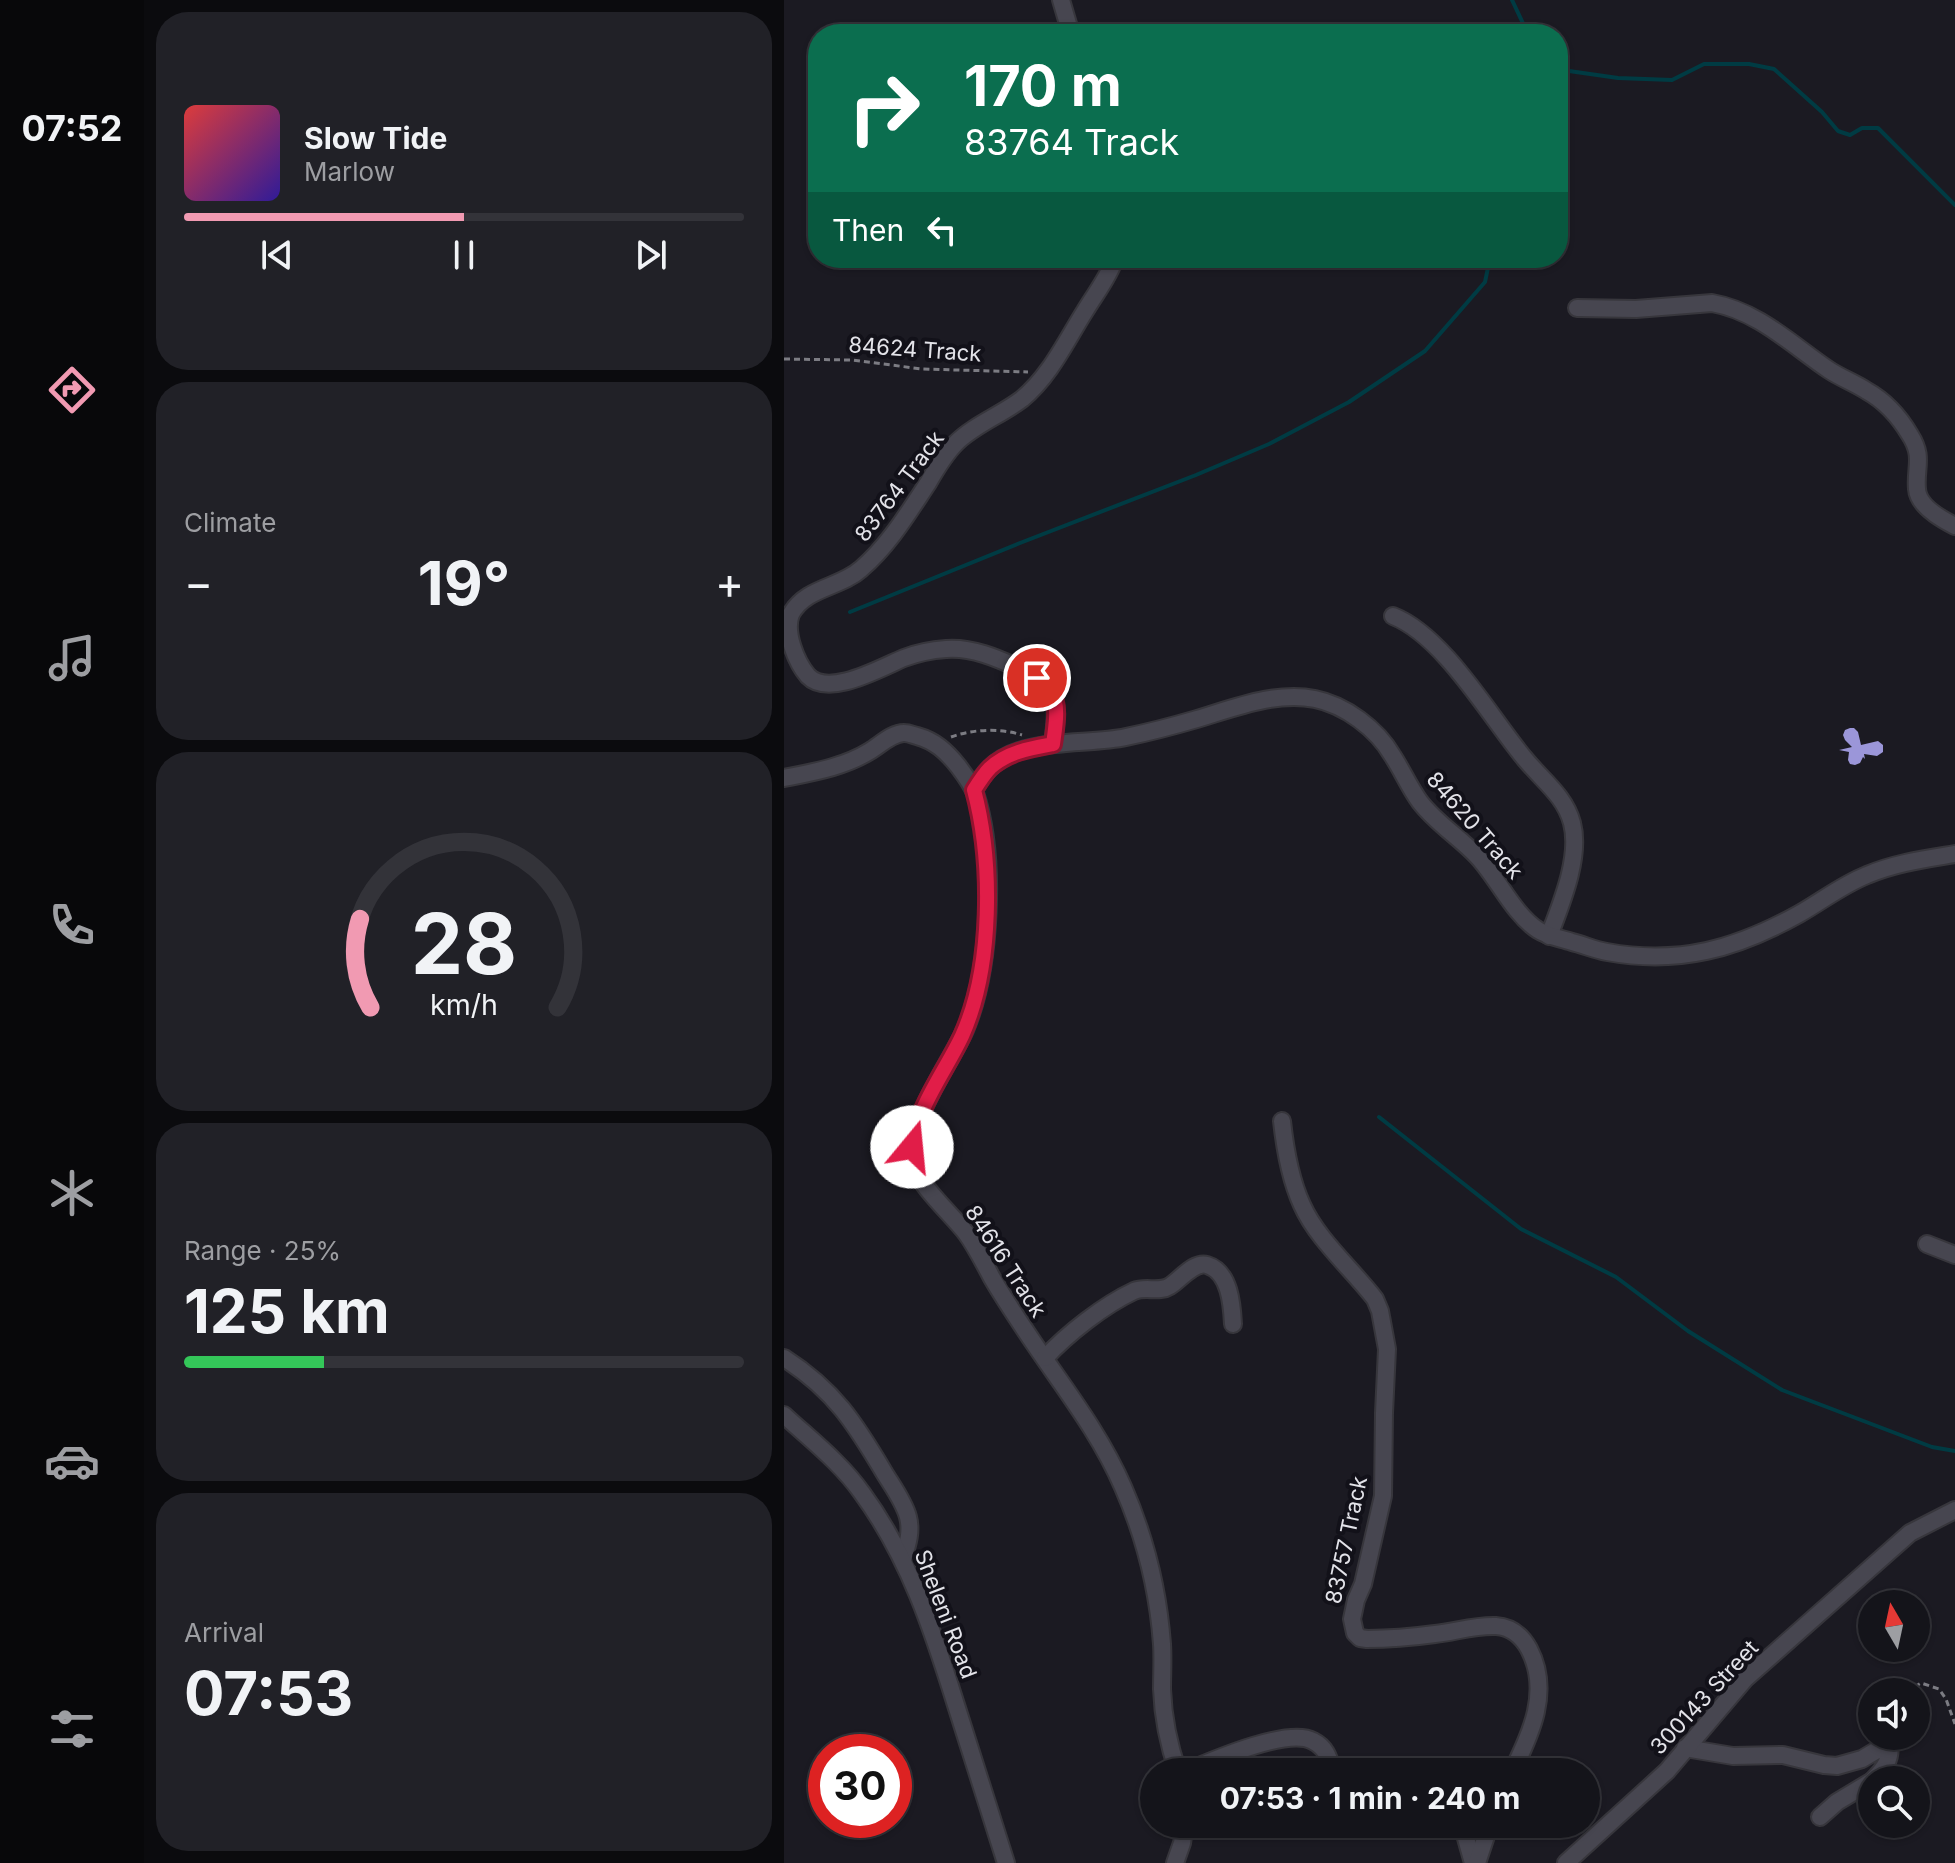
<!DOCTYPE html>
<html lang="en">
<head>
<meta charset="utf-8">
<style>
  body { margin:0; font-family:Inter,sans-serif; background:#212127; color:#f1f3f6; height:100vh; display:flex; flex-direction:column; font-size:30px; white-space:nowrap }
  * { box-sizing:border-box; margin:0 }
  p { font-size:26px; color:#9d9ea2 }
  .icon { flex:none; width:44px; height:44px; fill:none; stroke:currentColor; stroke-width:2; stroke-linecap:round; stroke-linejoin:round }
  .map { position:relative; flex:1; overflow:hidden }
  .side { display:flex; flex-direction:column; gap:12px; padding:12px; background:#0b0b0e; width:640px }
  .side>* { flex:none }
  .hud { position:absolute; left:24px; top:24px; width:760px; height:244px; border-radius:32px; box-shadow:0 2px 6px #0004,0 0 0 2px #333339; background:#0b6e4f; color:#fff; overflow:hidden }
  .needle { width:52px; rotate:351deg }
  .tools { position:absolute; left:1074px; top:1590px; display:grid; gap:16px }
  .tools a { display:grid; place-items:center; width:72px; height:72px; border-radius:50%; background:#14141a; box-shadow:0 2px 6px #0004,0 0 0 2px #333339; font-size:40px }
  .speed { position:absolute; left:24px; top:1734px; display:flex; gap:16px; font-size:40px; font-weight:700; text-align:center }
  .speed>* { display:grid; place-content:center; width:104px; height:104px; border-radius:50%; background:#14141a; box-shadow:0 2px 6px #0004,0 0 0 2px #333339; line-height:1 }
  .speed .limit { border:12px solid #d22; background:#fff; color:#111 }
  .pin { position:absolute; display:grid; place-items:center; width:68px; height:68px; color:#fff; margin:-34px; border:4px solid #fff; border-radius:50%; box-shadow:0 2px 8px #0007 }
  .me { position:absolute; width:88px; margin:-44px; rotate:17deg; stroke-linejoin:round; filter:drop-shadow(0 0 6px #0008) }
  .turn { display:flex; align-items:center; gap:28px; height:168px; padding:0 24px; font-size:36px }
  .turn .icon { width:104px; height:104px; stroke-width:2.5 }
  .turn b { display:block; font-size:56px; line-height:68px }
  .then { display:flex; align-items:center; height:76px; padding:0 24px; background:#0003; gap:16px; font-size:30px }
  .big { font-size:60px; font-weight:700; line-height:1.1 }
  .side .card { flex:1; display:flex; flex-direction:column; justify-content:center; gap:12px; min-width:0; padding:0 28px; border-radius:32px; background:#212127 }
  .side .dial { align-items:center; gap:0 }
  .dial svg { height:208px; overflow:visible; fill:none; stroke:#333339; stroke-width:7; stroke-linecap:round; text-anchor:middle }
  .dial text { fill:#f1f3f6; stroke:none }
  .song { display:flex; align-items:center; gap:24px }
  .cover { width:96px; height:96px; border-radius:12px; background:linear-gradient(135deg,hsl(0 70% 55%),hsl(250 70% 35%)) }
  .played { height:8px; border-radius:4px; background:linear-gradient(90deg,#f19ab2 50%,#333339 50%) }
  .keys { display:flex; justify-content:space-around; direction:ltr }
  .heat { display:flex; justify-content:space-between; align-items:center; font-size:44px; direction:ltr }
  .charge { height:12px; border-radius:6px; background:linear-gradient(90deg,#34c759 25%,#333339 0) }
  .trip { position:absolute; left:356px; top:1758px; width:460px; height:80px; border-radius:40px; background:#14141a; box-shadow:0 2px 6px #0004,0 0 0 2px #333339; font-weight:700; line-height:80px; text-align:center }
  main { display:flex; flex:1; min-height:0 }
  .tab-bar { display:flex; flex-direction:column; width:144px; justify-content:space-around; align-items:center; background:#08080a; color:#9d9ea2 }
  .tab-bar .icon { width:56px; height:56px }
  .tab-bar .selected { color:#f19ab2 }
  .tab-bar b { font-size:36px; color:#f1f3f6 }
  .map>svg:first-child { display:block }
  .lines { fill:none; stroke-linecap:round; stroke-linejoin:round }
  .stream { stroke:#003b43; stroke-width:4 }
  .building { fill:#9b96d9 }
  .minor-casing { stroke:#37363c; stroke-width:20 }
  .path { stroke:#7c7c83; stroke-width:3; stroke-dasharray:6 4; stroke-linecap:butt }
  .minor { stroke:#474650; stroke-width:16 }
  .route-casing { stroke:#92132f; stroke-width:20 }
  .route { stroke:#e11d48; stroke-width:14 }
  .labels { text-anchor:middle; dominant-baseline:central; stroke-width:8; stroke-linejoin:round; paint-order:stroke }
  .street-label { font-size:22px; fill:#e3e3e9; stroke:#121119 }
</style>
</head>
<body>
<main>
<nav class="tab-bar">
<b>07:52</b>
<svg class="icon selected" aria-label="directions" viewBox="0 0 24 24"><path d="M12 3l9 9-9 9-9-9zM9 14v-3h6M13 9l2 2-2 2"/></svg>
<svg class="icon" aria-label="music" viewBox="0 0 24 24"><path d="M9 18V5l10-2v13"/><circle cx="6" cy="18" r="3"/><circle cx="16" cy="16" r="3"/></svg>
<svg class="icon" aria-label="phone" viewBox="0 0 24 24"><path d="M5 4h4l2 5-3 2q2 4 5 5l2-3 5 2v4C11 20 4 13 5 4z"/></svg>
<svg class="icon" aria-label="climate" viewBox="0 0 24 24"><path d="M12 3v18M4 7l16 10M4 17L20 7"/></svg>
<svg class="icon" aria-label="car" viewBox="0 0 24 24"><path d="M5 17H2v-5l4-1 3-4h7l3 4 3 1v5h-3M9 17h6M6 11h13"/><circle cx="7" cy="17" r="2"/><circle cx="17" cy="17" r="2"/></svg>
<svg class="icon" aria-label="filters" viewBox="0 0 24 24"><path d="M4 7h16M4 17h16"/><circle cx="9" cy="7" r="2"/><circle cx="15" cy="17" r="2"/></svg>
</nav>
<section class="side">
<div class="card">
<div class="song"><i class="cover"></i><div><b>Slow Tide</b><p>Marlow</p></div></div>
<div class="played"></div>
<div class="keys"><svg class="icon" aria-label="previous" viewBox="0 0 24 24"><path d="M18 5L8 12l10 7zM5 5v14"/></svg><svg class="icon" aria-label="pause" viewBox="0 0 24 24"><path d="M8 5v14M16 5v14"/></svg><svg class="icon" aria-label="next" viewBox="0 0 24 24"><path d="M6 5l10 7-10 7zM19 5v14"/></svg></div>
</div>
<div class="card"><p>Climate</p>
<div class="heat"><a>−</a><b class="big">19°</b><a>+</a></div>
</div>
<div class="card dial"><svg viewBox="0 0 100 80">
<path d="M14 69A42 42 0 1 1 86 69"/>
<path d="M14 69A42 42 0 0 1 10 35" stroke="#f19ab2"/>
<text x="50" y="56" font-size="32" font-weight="700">28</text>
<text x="50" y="72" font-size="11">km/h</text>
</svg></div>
<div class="card"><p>Range · 25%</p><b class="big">125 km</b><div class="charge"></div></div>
<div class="card"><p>Arrival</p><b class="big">07:53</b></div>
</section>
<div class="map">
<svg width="1171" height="1863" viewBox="0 0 1171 1863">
  <rect width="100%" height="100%" fill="#1b1a22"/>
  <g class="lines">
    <!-- stream -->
    <g class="stream">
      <polyline points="728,0 744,34"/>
      <polyline points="774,66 778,70 834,78 888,80 920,64 965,64 990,69 1038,112 1054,131 1066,135 1078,128 1094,128 1171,205"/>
      <polyline points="66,612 236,543 412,475 485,444 565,402 641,351 701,282 706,258"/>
      <polyline points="595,1117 737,1229 832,1277 904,1331 998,1390 1148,1447 1171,1451"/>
    </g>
  </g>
  <!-- building -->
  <polygon class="building" points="1066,728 1070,728 1074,732 1077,745 1094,741 1099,745 1099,752 1093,756 1080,754 1081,759 1079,757 1076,763 1071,765 1066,764 1064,760 1065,752 1055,750 1068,747 1061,740 1059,735 1061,730"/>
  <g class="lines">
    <defs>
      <g id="minor">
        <polyline points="277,0 287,34"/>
        <path d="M793,308L852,309L928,303C974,311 1008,345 1045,370C1057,378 1071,383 1083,391C1101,401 1116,418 1126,435C1140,457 1131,467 1133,489C1134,506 1157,519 1171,526"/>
        <path d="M609,616C660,636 706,717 741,759C758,780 781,796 788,823C797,857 777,904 765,936"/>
        <path d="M269,744C274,703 276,689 237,669C213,658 188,647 162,649C148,650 133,653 120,658C98,667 45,698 24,676C12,662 0,632 7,614C22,587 56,588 77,569C105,545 124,513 144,483C152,469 161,454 172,443C190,425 217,415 238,399C266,376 282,341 301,311C311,294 325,277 331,258"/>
        <path d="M0,778C30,772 60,767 86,751C96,745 108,733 120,733C125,733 129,735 133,736C151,741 162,751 174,766C180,774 187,783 191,793C212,856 207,969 181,1030C165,1066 118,1127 130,1167C137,1187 168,1215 182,1233C192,1247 200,1263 208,1278C219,1297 231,1315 243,1333C276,1383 315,1431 339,1487C361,1537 374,1590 378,1644C379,1659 378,1674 378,1689C379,1717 385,1746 394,1772"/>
        <path d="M190,790C194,783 198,776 204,770C235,736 301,746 342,737C366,732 389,726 413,719C450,708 492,691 531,699C561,705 593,729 608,755C618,770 625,787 636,802C652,823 675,837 693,856C713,877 730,915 754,930C765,937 776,938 788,942C800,945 811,950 823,952C895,965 952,949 1015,914C1038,901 1058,885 1083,875C1111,863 1141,859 1171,854"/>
        <path d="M498,1121C501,1149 506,1179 518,1205C533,1239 568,1269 591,1299L596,1311L603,1349L600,1413L599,1496L579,1584L572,1600L568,1619L571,1633L576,1638L583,1639C605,1639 629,1637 651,1634C671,1632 691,1625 712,1626C727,1627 738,1636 745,1649C767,1691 747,1734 728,1772"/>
        <polyline points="1143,1244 1171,1255"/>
        <path d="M0,1358C50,1390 71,1423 101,1474C109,1487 120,1502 124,1517C128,1532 123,1546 119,1559"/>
        <path d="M261,1358C283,1334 320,1305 350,1291C362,1286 375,1293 386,1286C396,1280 410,1261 423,1265C446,1272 448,1305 449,1324"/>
        <path d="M0,1415C27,1440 57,1463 78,1493C125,1557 149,1631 172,1705C189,1758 205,1810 222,1863"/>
        <path d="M901,1748L949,1756L999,1755L1040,1765L1053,1766L1078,1759L1105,1743C1108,1759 1100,1769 1089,1780"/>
        <path d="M401,1772C427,1761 504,1727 529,1741C543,1748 545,1759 549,1772"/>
        <polyline points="1036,1817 1053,1802 1088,1781"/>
        <polyline points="678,1824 689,1863"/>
        <polyline points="391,1863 398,1843 401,1824"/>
        <polyline points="693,1863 706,1824"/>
        <polyline points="782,1863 883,1771 961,1679 1126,1533 1171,1510"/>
      </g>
    </defs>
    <!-- minor casing -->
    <use href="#minor" class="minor-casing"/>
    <!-- path -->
    <g class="path">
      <polyline points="0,359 68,360 138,369 244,372"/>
      <path d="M167,737C189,729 216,728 238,735"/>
      <polyline points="1122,1692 1137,1683 1155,1689 1162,1699 1171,1724"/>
    </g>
    <!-- minor -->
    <use href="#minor" class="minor"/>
  </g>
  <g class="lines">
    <defs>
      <path id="route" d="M128,1147C133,1107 161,1072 178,1036C209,967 209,862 190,790C195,782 200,774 206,768C223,752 247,748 269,744C271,729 276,705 267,692C264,687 258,682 253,678"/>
    </defs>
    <!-- route casing -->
    <use href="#route" class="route-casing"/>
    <!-- route -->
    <use href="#route" class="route"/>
  </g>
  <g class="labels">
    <!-- street labels -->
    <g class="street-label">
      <text transform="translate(131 349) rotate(4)">84624 Track</text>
      <text transform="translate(115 486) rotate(-53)">83764 Track</text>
      <text transform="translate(691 825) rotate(49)">84620 Track</text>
      <text transform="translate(222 1261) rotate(57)">84616 Track</text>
      <text transform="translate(562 1540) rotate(-78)">83757 Track</text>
      <text transform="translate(162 1614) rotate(69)">Sheleni Road</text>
      <text transform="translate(920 1697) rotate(-47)">300143 Street</text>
    </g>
  </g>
</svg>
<div class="tools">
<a><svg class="needle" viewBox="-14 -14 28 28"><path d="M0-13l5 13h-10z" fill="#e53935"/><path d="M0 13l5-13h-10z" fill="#9d9ea2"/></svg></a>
<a><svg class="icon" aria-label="sound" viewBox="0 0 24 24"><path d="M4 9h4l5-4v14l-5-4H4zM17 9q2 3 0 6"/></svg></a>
<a><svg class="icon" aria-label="search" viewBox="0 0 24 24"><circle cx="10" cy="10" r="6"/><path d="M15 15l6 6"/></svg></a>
</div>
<div class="speed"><div class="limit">30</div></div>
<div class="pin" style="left:253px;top:678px;background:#d93025"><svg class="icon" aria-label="arrive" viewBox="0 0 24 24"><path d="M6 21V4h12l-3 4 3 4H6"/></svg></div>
<svg class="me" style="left:128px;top:1147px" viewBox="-20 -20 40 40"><circle r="19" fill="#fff"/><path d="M0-13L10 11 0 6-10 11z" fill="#e11d48"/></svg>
<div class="trip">07:53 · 1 min · 240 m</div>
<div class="hud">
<div class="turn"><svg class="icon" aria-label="right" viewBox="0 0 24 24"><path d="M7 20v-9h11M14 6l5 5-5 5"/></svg><div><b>170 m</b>83764 Track</div></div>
<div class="then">Then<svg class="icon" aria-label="left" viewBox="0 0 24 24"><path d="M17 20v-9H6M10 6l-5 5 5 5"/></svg></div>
</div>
</div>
</main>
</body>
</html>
